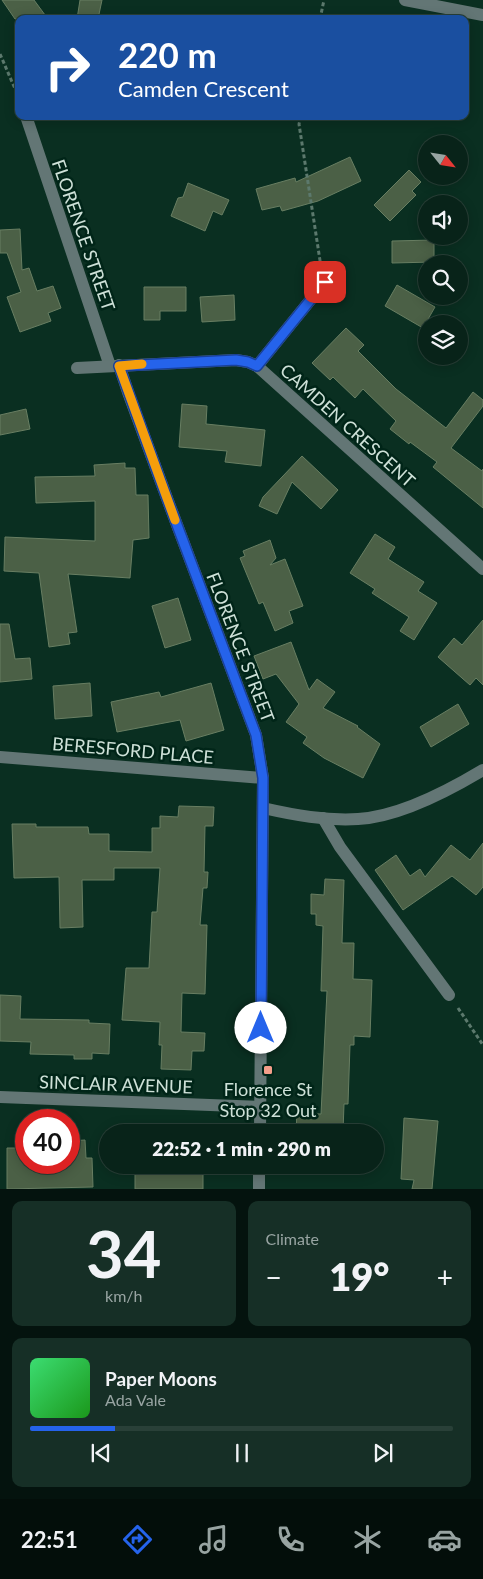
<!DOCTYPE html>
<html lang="en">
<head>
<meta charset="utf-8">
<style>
  body { margin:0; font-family:Lato,sans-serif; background:#162f26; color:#f1f3f6; height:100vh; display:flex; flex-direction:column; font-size:19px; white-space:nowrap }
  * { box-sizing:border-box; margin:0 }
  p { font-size:16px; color:#98a4a2 }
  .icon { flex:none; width:28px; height:28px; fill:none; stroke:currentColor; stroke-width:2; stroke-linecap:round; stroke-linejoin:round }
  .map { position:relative; height:1189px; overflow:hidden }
  .panel { display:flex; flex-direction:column; gap:12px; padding:12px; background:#04130e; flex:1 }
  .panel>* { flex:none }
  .hud { position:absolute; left:15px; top:15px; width:454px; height:105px; border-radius:10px; box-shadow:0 2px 12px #0003,0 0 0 1px #294038; background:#1a4fa0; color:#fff; overflow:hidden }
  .needle { width:32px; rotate:120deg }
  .fabs { position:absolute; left:418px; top:135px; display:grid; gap:10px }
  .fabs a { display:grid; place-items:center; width:50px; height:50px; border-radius:50%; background:#082319; box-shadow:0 2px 12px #0003,0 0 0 1px #294038; font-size:25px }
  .speed { position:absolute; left:15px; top:1109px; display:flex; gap:10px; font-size:25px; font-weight:700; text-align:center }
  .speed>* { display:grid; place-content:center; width:65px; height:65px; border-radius:50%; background:#082319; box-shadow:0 2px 12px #0003,0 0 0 1px #294038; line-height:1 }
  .speed .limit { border:8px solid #d22; background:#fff; color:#111 }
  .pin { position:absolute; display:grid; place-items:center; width:42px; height:42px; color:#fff; margin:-21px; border-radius:10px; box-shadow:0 2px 8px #0006 }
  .me { position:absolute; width:55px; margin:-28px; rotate:0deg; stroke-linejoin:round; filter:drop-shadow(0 0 4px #0008) }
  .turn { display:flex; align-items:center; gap:18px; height:105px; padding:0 20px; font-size:22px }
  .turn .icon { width:65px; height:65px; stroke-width:2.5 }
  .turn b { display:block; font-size:35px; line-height:42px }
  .big { font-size:38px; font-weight:800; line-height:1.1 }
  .panel .card { flex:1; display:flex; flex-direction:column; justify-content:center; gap:8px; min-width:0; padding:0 18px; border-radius:10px; background:#162f26 }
  .panel .dial { align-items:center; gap:0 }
  .dial b { font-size:65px; line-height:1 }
  .song { display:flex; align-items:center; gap:15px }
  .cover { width:60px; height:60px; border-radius:8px; background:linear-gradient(135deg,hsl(140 70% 55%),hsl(120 70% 35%)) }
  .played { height:5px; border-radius:2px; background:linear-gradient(90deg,#2563eb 20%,#294038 20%) }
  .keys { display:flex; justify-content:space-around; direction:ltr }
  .heat { display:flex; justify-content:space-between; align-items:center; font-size:28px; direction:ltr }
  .panel .tiles { flex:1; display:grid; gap:12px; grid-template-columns:1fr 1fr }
  .card:last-child { grid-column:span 2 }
  .trip { position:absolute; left:99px; top:1124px; width:285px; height:50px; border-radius:25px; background:#082319; box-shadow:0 2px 12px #0003,0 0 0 1px #294038; font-weight:800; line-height:50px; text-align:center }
  .tabs { display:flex; height:80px; justify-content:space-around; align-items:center; background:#030e0a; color:#98a4a2 }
  .tabs .icon { width:35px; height:35px }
  .tabs .selected { color:#2563eb }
  .tabs b { font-size:22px; color:#f1f3f6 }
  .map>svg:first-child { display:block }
  .building { fill:#4b6046; stroke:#687e62 }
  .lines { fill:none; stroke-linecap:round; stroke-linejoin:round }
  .path { stroke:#5c796d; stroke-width:3; stroke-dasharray:4 2.5; stroke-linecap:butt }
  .minor { stroke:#637675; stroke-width:12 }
  .route-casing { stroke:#184099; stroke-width:12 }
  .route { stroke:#2563eb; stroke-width:9 }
  .slow { stroke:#f59e0b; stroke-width:9 }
  .poi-dot { fill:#f49e8a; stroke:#002518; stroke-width:2 }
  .labels { text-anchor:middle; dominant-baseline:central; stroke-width:5; stroke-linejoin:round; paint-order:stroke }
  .street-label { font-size:18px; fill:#cee1d8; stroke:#002518 }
  .poi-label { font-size:18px; fill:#cee1d8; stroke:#002518 }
</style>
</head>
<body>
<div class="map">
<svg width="483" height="1189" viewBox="0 0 483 1189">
  <rect width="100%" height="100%" fill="#0a2f21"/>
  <!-- building -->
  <g class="building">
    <polygon points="2,0 34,0 48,19 15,19"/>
    <polygon points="80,0 102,0 98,19 77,19"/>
    <polygon points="350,157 361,181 318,201 282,211 280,206 262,210 256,189 295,178 296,182"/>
    <polygon points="409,170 421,182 412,191 416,195 390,221 374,205"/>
    <polygon points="188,183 229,200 222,215 213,211 205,231 171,216 178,198 183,197"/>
    <polygon points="20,229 22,270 29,268 37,291 53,286 61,308 48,313 51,321 20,332 7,297 21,292 7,253 0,253 0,230"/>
    <polygon points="434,240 434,262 392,263 392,241"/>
    <polygon points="397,285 435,307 423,328 385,306"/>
    <polygon points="144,287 186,287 186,311 160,311 160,320 144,320"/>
    <polygon points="234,295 235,320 202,322 200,297"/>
    <polygon points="346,328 364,345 358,351 396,389 446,428 473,392 483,400 483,406 451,448 482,471 483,469 483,508 433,467 437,462 410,442 409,444 390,429 396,421 363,389 355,398 333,377 330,380 312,363"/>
    <polygon points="182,404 207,406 206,424 265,430 261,466 225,462 227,451 179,447"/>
    <polygon points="26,409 30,429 0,435 0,415"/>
    <polygon points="302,456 338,490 321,509 292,482 277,514 259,506 263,497"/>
    <polygon points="125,463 125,468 135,468 136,495 148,495 149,538 133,540 130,578 68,574 77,632 68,633 70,644 49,647 39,573 4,571 5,537 95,541 95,501 36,503 35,477 95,476 94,465"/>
    <polygon points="375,534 395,547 388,559 424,582 418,591 437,603 414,640 400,631 409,617 372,593 375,589 350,573"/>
    <polygon points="270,540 276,558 270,565 285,559 303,606 289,611 293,623 275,631 263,602 259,604 240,558 245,556 243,551"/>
    <polygon points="178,598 191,640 165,648 152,606"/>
    <polygon points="483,620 483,685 476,678 470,685 438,657 454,638 462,645"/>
    <polygon points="0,624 9,624 15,659 30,658 32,679 0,682"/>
    <polygon points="291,642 309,690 317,679 335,692 323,708 358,726 357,727 380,744 363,778 324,758 303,743 307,737 286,722 299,704 276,674 263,679 254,656"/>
    <polygon points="90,683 92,716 55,719 53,686"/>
    <polygon points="211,683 224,730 186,741 180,720 117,732 111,702 159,692 161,697"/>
    <polygon points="458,704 469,724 431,747 420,727"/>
    <polygon points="179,806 214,807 213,826 205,826 204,872 208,872 207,888 203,888 200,925 207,925 205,994 182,993 181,1032 205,1033 204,1051 192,1051 191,1070 161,1069 162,1045 159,1045 160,1022 122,1020 126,968 149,968 152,912 157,912 160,868 114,868 114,880 82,880 83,927 60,928 59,877 14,878 12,824 36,824 36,827 88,827 89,834 109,834 109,851 152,852 152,828 160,828 160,816 178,817"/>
    <polygon points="483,843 483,887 476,895 452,876 403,910 375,870 396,855 410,876 420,869 425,877 451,845 470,860"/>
    <polygon points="325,879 344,880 342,943 354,943 353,979 372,980 370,1037 354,1036 354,1045 350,1045 348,1104 344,1104 343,1132 296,1131 297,1113 321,1114 327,991 321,991 323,926 316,925 316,914 311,914 311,894 324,895"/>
    <polygon points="0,995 21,996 20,1019 89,1020 89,1023 110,1024 109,1054 92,1053 92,1059 74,1059 74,1055 30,1054 31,1042 0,1041"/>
    <polygon points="404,1118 438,1121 432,1189 412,1189 414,1180 401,1179"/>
    <polygon points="85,1140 86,1158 92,1158 93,1187 7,1189 7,1148 26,1148 26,1162 69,1162 69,1141"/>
    <rect x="135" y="1165" width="68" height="24"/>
  </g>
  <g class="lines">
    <!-- path -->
    <g class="path">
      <polyline points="320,19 324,0"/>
      <polyline points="0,54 19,98"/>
      <polyline points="301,116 299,124 321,267"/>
      <polyline points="458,1008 483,1045"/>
    </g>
    <!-- minor -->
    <g class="minor">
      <polyline points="405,0 483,15"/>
      <polyline points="26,116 110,366"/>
      <polyline points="119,365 129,395 171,509 256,735 263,778 260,1132"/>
      <polyline points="257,366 325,282"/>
      <polyline points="77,368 236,360 248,362 257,366 483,569"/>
      <polyline points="0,757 263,778"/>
      <path d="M263,808C294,815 326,821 358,819C399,817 448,791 483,770"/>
      <polyline points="323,818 340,847 449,995"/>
      <polyline points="0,1097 260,1107"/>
      <polyline points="259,1189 259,1165"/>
    </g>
  </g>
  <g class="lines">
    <defs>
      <polyline id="route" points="261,1028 263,778 256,735 165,493 119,366 236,360 248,362 257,366 325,282"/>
    </defs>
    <!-- route casing -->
    <use href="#route" class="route-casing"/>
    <!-- route -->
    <use href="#route" class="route"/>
    <!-- slow -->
    <polyline class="slow" points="142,364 119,366 175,520"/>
  </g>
  <!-- markers -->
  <rect class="poi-dot" x="263" y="1065" width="10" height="10" rx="2.5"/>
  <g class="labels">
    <!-- street labels -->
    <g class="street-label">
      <text transform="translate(84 235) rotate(71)">FLORENCE STREET</text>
      <text transform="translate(348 425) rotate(42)">CAMDEN CRESCENT</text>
      <text transform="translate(241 647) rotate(69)">FLORENCE STREET</text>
      <text transform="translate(133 750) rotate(5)">BERESFORD PLACE</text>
      <text transform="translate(116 1084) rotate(2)">SINCLAIR AVENUE</text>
    </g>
    <!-- poi labels -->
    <g class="poi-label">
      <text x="268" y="1089">Florence St<tspan x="268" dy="21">Stop 32 Out</tspan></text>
    </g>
  </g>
</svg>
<div class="fabs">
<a><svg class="needle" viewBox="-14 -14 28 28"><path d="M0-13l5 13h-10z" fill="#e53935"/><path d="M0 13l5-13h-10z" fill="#98a4a2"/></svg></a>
<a><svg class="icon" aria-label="sound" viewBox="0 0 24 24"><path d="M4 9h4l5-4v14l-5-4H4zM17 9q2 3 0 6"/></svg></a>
<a><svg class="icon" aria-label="search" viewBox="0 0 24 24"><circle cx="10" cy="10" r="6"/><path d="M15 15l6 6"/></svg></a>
<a><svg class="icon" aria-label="layers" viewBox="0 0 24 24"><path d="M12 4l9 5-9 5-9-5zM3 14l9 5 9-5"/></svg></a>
</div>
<div class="speed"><div class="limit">40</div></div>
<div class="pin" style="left:325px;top:282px;background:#d93025"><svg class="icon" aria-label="arrive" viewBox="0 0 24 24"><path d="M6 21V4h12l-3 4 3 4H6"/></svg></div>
<svg class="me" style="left:261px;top:1028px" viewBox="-20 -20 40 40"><circle r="19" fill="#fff"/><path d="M0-13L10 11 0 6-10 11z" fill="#2563eb"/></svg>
<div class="trip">22:52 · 1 min · 290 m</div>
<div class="hud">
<div class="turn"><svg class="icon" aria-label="right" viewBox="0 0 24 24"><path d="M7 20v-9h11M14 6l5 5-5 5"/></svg><div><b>220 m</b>Camden Crescent</div></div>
</div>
</div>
<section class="panel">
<div class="tiles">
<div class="card dial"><b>34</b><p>km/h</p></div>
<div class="card"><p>Climate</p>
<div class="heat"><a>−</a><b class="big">19°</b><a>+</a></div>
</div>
<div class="card">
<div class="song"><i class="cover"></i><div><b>Paper Moons</b><p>Ada Vale</p></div></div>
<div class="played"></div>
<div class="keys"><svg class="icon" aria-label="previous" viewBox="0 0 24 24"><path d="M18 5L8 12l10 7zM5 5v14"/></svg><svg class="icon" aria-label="pause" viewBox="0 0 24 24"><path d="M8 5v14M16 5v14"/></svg><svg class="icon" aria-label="next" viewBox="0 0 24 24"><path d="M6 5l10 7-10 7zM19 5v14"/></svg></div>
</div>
</div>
</section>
<nav class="tabs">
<b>22:51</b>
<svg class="icon selected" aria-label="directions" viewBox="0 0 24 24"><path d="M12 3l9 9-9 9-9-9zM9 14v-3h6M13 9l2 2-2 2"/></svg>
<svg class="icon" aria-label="music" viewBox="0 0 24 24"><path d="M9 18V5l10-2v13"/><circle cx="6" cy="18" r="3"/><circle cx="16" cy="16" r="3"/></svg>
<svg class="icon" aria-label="phone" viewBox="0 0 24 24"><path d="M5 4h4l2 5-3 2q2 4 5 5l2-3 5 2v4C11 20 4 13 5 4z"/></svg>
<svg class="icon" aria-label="climate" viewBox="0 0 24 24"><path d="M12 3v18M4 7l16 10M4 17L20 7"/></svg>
<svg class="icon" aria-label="car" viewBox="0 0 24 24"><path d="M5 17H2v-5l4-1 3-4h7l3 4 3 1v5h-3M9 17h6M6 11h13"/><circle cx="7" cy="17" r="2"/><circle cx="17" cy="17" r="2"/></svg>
</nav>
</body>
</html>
